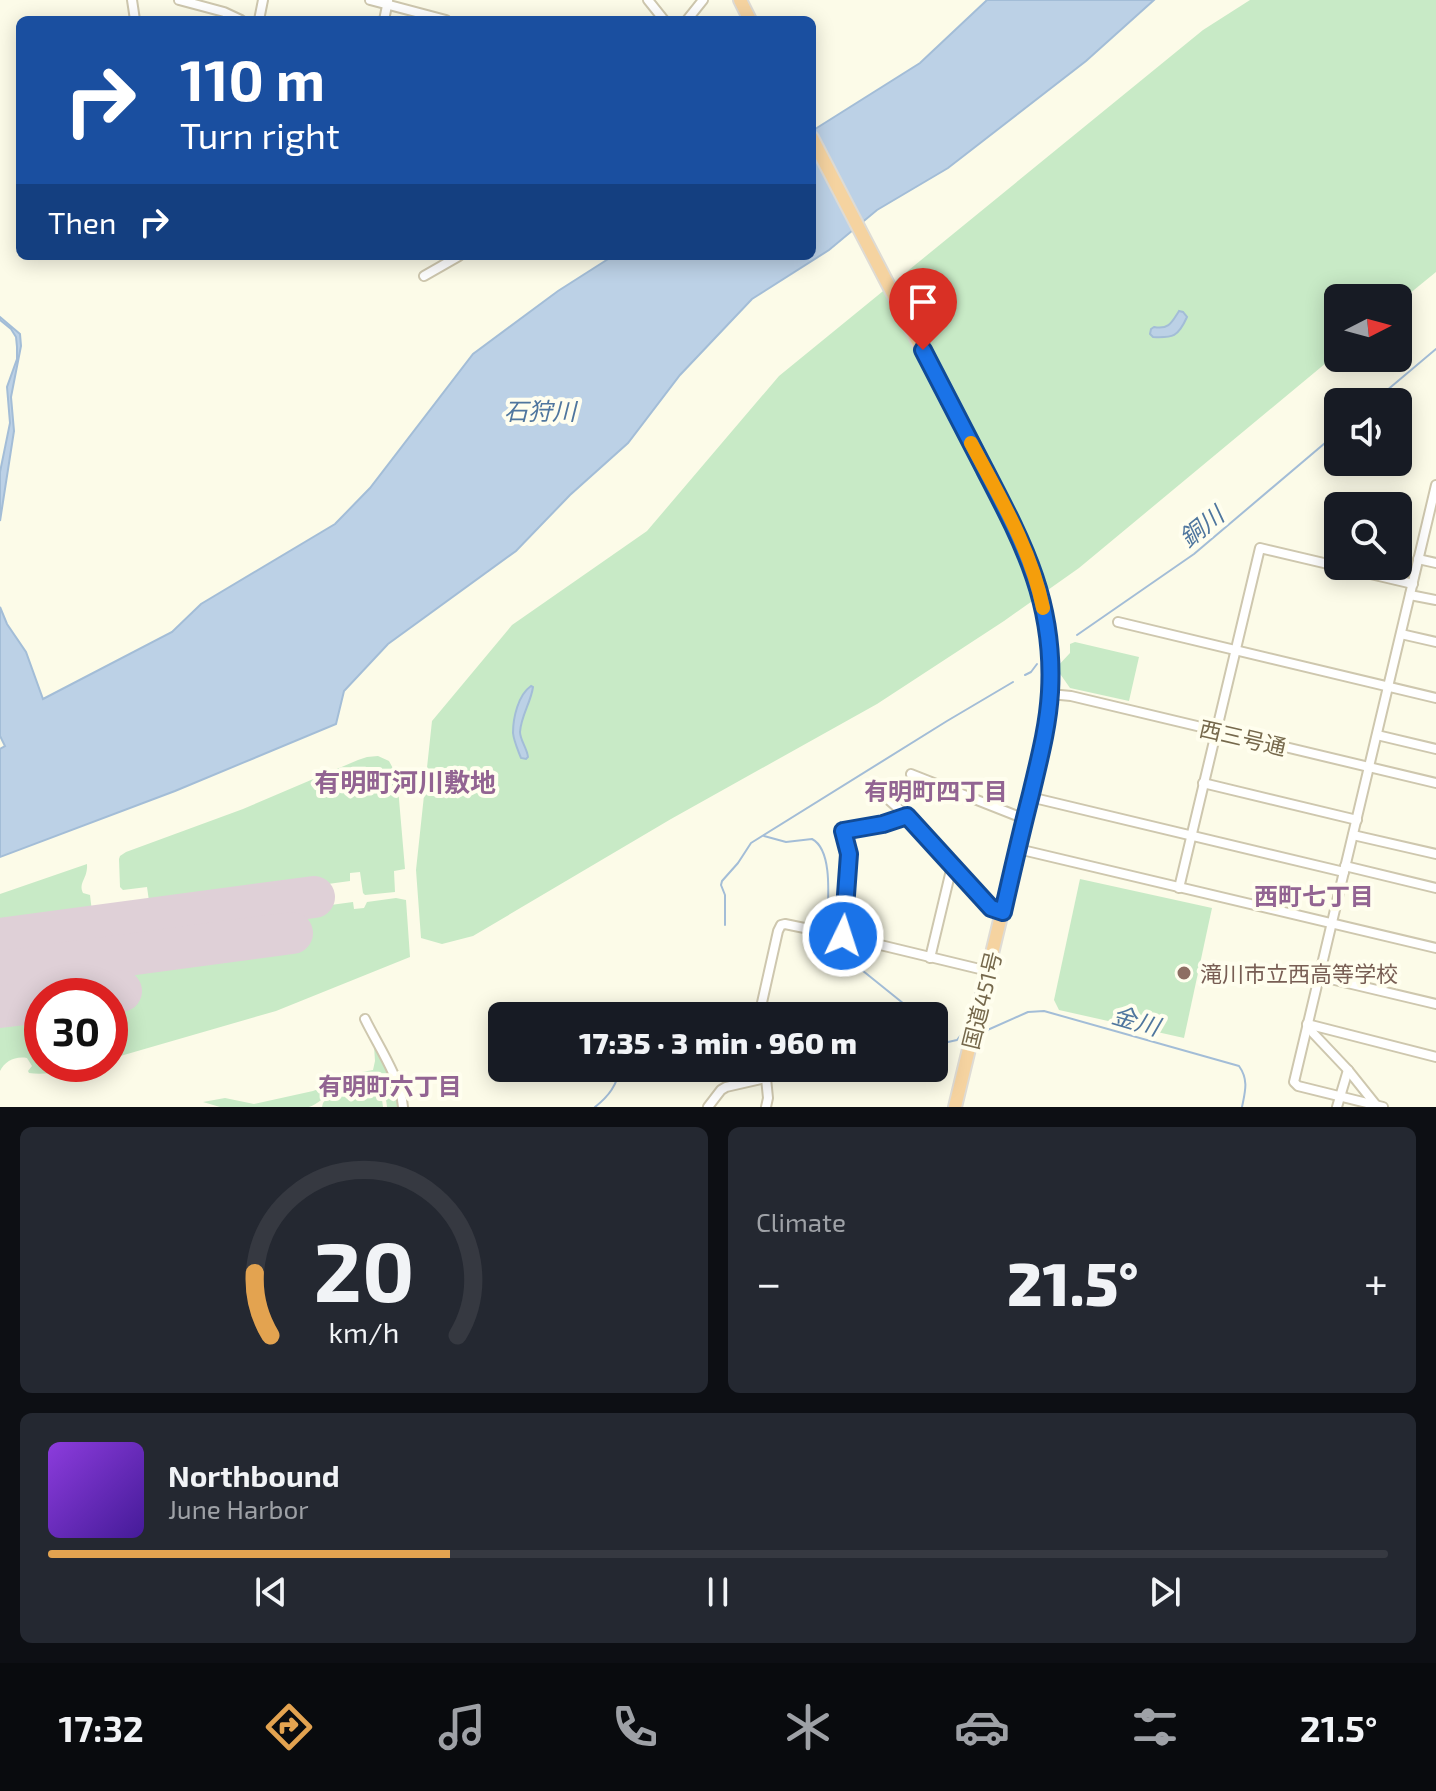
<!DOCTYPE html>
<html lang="en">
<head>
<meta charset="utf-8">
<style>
  body { margin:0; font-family:"Exo 2","Noto Sans JP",sans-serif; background:#242831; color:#f1f3f6; height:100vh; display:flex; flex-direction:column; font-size:30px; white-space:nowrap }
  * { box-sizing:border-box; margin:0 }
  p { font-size:26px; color:#9ea1a6 }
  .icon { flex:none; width:44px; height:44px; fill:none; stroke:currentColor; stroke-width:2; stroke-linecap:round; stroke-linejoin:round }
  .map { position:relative; height:1107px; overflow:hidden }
  .side { display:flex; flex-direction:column; gap:20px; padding:20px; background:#0d0f14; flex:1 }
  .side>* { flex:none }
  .banner { position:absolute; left:16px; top:16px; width:800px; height:244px; border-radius:12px; box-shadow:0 4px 20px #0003; background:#1a4fa0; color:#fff; overflow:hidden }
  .needle { width:52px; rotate:84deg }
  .fabs { position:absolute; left:1324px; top:284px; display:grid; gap:16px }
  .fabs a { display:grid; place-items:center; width:88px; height:88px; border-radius:12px; background:#171b24; box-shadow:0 4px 20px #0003; font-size:40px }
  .speed { position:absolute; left:24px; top:978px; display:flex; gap:16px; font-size:40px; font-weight:700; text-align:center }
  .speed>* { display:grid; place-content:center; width:104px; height:104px; border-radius:50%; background:#171b24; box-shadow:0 4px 20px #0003; line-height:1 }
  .speed .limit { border:12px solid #d22; background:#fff; color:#111 }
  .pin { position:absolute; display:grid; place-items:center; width:68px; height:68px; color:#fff; margin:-82px -34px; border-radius:50% 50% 50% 0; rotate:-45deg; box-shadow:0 0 8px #0007 }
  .pin .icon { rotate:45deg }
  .me { position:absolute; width:88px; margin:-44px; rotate:4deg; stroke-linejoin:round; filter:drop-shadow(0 0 6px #0008) }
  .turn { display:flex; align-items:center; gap:28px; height:168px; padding:0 32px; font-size:36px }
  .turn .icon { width:104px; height:104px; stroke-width:2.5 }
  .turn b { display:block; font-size:56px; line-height:68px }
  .then { display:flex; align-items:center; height:76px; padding:0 32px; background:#0003; gap:16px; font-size:30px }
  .big { font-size:60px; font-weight:800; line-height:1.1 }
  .side .widget { flex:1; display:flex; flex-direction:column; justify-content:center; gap:12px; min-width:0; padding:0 28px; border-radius:12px; background:#242831 }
  .side .dial { align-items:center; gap:0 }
  .dial svg { height:208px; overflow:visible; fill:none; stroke:#363941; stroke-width:7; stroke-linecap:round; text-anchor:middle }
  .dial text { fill:#f1f3f6; stroke:none }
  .song { display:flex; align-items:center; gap:24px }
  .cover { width:96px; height:96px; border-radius:12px; background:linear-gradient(135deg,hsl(270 70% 55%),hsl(260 70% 35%)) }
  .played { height:8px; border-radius:4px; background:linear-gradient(90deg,#e3a350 30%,#363941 30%) }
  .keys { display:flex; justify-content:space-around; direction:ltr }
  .heat { display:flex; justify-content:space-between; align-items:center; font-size:44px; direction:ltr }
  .side .tiles { flex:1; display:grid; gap:20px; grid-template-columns:1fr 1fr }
  .widget:last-child { grid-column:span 2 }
  .trip { position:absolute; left:488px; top:1002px; width:460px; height:80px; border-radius:12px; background:#171b24; box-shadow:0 4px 20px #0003; font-weight:800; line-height:80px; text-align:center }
  .tab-bar { display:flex; height:128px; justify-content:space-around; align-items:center; background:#090b0e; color:#9ea1a6 }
  .tab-bar .icon { width:56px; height:56px }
  .tab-bar .selected { color:#e3a350 }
  .tab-bar b { font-size:36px; color:#f1f3f6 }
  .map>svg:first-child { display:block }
  .green { fill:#c8eac6 }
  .water { fill:#bcd1e6; stroke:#a3bdd7; stroke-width:2 }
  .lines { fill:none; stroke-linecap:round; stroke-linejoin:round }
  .stream { stroke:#a3bdd7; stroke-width:2 }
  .runway { stroke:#dfd0d7; stroke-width:42 }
  .minor-casing { stroke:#cec7ae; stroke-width:12 }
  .highway-casing { stroke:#dedbd4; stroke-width:16 }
  .minor { stroke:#fff; stroke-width:8 }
  .highway { stroke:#f5d3a0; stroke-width:12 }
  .route-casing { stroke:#114b97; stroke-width:20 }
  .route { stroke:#1a73e8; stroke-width:14 }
  .slow { stroke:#f59e0b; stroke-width:14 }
  .education-dot { fill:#8d6e63; stroke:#fffeee; stroke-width:3 }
  .labels { text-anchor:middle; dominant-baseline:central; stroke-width:8; stroke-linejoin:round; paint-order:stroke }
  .street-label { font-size:22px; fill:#76694c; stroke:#fffeee }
  .education-label { font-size:22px; fill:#785e54; stroke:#fffeee; text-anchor:start }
  .water-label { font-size:24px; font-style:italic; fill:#4f769e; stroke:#fffeee }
  .neighbourhood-label { font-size:24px; font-weight:bold; fill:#926492; stroke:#fffeee }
  .quarter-label { font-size:26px; font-weight:bold; fill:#926492; stroke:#fffeee }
</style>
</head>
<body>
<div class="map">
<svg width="1436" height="1107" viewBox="0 0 1436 1107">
  <rect width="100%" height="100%" fill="#fcfbe8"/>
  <!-- green -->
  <g class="green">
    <polygon points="1250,0 1436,0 1436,272 1398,303 1398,298 1338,298 1338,353 1079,568 1004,621 877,704 671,819 473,936 442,944 421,938 416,870 432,721 512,625 647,531 779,376 1203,30"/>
    <polygon points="1075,642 1139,657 1129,701 1070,688 1056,668 1070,653 1070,644"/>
    <polygon points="378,756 389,761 397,776 405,869 394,871 395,892 365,895 363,893 360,872 350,873 350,881 150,908 147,887 123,890 120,887 119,859 120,856 126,852 243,809 358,760 367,757"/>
    <path d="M87,864C88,879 78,882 83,893L90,895L92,912L73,914L56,920L0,928V894Z"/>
    <polygon points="1080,879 1212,908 1184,1038 1059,1010 1054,1000"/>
    <polygon points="320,888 329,894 322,903 152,926 150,910"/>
    <path d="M396,898L406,900L410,957L276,1011L110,1059V1023C126,1014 122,999 119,984L0,1000V949L59,941L78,942L152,933V929L353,902L354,909L364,908L367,902Z"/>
    <polygon points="94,921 95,930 77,933 59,939 0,946 0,930 56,923 75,924"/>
    <path d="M42,1014V1064H90C70,1069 49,1076 29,1073L28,1071L32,1066L27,1058C15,1056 5,1061 0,1071V1020Z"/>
    <path d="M374,1046L397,1091L400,1107H387C386,1095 382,1085 371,1079C343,1063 331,1101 309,1107H220L203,1102L225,1098L254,1104L313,1091L334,1083L345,1075L373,1070L375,1061Z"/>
    <path d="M359,1079C374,1083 382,1092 383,1107H322L323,1103C335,1090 340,1081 359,1079Z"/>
  </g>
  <!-- water -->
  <g class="water">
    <polygon points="987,0 1154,0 1086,61 948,168 877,210 829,250 752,299 680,375 628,443 570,495 516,551 388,644 344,691 336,724 175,791 0,857 0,749 5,746 0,736 0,607 7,624 26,652 43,699 172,632 201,604 335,524 370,488 473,354 558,291 613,256 812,256 812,131 920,63"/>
    <path d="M1179,311L1183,312L1187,317C1178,337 1173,338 1153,337L1150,334L1151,329L1154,327C1169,330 1172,322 1179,311Z"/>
    <polygon points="0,317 20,334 21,346 11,397 14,431 0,521 0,472 10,423 7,387 17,359 17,347 16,337 11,329 0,320"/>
    <path d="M531,686L533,687C531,702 521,716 520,732C520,740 527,748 528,757L526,759L521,758C518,750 514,742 513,733C513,718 518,695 531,686Z"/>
  </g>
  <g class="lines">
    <!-- stream -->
    <g class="stream">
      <polyline points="1373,402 1436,349"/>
      <polyline points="1077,635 1194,554 1338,432"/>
      <polyline points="1025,675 1031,672 1037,664"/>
      <path d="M764,836L786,842L812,839C835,851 827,907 827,931"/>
      <polyline points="725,925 725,895 721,885 722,881 738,863 751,843 947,721 1013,682"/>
      <polyline points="827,937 832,946 919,1016"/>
      <polyline points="934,1029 948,1042 957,1040 964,1031"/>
      <path d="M983,1032L1028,1012L1044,1011L1239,1066C1249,1080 1245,1092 1242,1107"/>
      <path d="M595,1107C609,1096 617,1085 620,1068"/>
    </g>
    <!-- runway -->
    <g class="runway">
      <polyline points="0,939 314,897"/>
      <polyline points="0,972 292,933"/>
      <polyline points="85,996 121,991"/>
      <polyline points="0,1007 42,1002"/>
    </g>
    <defs>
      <g id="minor">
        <polyline points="132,0 135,20"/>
        <polyline points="179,0 224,12 241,20"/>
        <polyline points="370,0 446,20"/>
        <polyline points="648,0 664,20"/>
        <polyline points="259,20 263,0"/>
        <polyline points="384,20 388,1"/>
        <polyline points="687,20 703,0"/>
        <polyline points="424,276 459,256"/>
        <polyline points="1418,559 1436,563"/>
        <polyline points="1410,595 1436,600"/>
        <polyline points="1118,622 1436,698"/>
        <polyline points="1401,634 1436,642"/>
        <polyline points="1050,694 1071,696 1436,783"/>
        <polyline points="1377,735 1436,749"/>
        <polyline points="911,774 1025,819"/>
        <polyline points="1203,783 1357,820"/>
        <polyline points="872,785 907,816 991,908 1003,912"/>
        <polyline points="1030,797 1344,872"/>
        <polyline points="1353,835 1436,854"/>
        <polyline points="1018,849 1436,948"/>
        <polyline points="1345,866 1436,888"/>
        <polyline points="1179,888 1260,548 1413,584"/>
        <polyline points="843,936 849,854 843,831 883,824 907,816"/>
        <polyline points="930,958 952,866"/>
        <polyline points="1318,976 1436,1004"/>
        <polyline points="759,1016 778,931 781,925 785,924 843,936 988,971"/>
        <path d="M365,1019C377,1044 401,1079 403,1107"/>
        <polyline points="1307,1024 1436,1057"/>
        <polyline points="1311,1026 1313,1033 1348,1070 1376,1105"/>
        <polyline points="765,1068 768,1098 766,1107"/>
        <polyline points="708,1107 721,1090 726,1087 766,1078"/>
        <polyline points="1337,1107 1348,1070"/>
        <polyline points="1383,1107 1298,1086 1294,1082 1436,485"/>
      </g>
      <g id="highway">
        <polyline points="740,0 750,20"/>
        <path d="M812,138L1024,546C1052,618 1055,675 1041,750L955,1107"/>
      </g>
    </defs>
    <!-- minor casing -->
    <use href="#minor" class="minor-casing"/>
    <!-- highway casing -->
    <use href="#highway" class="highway-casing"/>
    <!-- minor -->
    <use href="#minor" class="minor"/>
    <!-- highway -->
    <use href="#highway" class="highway"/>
  </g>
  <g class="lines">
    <defs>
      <path id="route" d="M843,936L849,854L843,831L883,824L907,816L991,908L1003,912C1012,872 1021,833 1031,794C1039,760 1048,727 1050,692C1055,603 1024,545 984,468C964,429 943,389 923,350"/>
    </defs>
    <!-- route casing -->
    <use href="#route" class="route-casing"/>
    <!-- route -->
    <use href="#route" class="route"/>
    <!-- slow -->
    <path class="slow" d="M971,443C999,496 1031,549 1043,608"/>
  </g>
  <!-- markers -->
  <circle class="education-dot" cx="1184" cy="973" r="8"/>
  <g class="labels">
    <!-- street labels -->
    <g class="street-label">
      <text transform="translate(1243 737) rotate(13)">西三号通</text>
      <text transform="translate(981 1000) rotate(-76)">国道451号</text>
    </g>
    <!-- education labels -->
    <g class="education-label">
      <text x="1200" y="973">滝川市立西高等学校</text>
    </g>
    <!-- water labels -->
    <g class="water-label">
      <text x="540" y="410">石狩川</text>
      <text transform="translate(1201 526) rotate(-39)">銅川</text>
      <text transform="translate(1136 1020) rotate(16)">金川</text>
    </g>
    <!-- neighbourhood labels -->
    <g class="neighbourhood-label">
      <text x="936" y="790">有明町四丁目</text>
      <text x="1314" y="895">西町七丁目</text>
      <text x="390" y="1085">有明町六丁目</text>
    </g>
    <!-- quarter labels -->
    <g class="quarter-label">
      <text x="405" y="781">有明町河川敷地</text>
    </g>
  </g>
</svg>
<div class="fabs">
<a><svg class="needle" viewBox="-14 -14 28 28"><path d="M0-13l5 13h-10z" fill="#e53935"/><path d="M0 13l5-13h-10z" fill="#9ea1a6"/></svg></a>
<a><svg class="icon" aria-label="sound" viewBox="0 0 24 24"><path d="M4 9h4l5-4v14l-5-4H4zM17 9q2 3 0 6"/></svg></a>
<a><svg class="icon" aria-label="search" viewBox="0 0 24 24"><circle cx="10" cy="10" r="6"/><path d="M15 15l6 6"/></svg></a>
</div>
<div class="speed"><div class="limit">30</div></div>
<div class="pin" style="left:923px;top:350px;background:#d93025"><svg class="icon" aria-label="arrive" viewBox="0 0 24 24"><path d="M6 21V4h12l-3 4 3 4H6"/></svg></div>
<svg class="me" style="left:843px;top:936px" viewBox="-20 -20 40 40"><circle r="17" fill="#1a73e8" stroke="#fff" stroke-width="3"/><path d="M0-11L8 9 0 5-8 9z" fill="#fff"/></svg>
<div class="trip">17:35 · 3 min · 960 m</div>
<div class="banner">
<div class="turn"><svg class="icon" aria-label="right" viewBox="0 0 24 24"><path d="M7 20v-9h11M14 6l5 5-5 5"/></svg><div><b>110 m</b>Turn right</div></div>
<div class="then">Then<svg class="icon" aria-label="right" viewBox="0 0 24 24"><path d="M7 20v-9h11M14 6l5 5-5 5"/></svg></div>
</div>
</div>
<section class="side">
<div class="tiles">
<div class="widget dial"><svg viewBox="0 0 100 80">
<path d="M14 69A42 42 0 1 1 86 69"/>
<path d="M14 69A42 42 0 0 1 8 45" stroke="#e3a350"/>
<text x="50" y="56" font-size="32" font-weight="700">20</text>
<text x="50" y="72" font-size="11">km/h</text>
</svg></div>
<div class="widget"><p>Climate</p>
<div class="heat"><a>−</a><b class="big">21.5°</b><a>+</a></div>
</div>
<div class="widget">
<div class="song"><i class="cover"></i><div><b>Northbound</b><p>June Harbor</p></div></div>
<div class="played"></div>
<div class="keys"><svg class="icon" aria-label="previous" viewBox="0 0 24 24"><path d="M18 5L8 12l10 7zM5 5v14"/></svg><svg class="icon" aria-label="pause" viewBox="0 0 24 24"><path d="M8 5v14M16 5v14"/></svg><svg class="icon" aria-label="next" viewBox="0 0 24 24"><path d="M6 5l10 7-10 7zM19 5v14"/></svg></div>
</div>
</div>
</section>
<nav class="tab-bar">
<b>17:32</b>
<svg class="icon selected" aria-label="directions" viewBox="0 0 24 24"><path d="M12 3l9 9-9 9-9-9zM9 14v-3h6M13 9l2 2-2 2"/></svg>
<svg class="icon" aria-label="music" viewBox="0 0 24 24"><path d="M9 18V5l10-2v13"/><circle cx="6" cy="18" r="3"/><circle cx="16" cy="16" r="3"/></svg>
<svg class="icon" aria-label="phone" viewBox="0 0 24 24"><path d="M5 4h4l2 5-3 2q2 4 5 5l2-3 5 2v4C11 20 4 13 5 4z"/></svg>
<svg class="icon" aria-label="climate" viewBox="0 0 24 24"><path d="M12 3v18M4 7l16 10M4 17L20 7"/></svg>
<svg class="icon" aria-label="car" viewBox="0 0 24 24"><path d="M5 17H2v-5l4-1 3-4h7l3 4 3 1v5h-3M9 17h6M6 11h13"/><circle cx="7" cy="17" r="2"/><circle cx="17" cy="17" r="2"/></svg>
<svg class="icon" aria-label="filters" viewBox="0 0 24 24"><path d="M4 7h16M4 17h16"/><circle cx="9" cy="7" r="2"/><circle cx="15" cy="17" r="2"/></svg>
<b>21.5°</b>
</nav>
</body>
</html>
